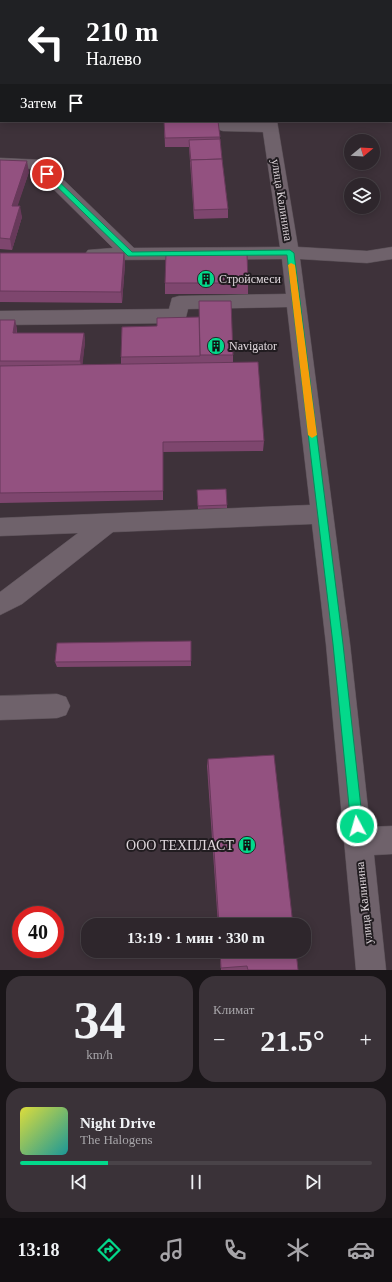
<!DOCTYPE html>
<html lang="ru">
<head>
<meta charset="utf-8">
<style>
  body { margin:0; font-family:Georgia,serif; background:#3a3238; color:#f1f3f6; height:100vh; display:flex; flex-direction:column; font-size:15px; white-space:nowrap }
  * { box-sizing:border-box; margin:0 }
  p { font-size:13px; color:#a7a5a9 }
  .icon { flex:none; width:22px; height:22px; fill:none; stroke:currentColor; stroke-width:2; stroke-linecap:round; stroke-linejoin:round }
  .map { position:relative; height:970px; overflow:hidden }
  .details { display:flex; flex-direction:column; gap:6px; padding:6px; background:#191518; flex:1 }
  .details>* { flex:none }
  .hud { position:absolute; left:0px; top:0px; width:392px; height:122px; box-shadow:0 2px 10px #0003,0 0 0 1px #494348; background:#202124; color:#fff; overflow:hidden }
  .needle { width:26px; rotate:72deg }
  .controls { position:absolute; left:344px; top:134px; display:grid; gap:8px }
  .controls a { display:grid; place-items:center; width:36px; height:36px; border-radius:50%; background:#2e262c; box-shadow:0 2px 10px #0003,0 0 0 1px #494348; font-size:20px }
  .speed { position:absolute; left:12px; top:906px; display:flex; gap:8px; font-size:20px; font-weight:700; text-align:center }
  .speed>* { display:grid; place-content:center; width:52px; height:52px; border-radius:50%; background:#2e262c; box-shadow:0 2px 10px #0003,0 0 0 1px #494348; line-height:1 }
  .speed .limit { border:6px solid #d22; background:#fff; color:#111 }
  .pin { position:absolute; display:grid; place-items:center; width:34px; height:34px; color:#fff; margin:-17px; border:2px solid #fff; border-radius:50%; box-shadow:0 1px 4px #0007 }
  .me { position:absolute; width:44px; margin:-22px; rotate:354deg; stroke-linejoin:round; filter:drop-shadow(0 0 3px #0008) }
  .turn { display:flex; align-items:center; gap:14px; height:84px; padding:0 20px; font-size:18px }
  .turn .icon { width:52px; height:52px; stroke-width:2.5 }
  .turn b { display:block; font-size:28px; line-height:34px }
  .then { display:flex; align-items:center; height:38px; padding:0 20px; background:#0003; gap:8px; font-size:15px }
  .big { font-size:30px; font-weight:800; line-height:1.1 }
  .details .card { flex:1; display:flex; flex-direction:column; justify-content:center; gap:6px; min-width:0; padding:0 14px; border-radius:16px; background:#3a3238 }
  .details .dial { align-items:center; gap:0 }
  .dial b { font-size:52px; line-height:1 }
  .song { display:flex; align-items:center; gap:12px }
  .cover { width:48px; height:48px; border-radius:6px; background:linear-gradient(135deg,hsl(60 70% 55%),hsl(180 70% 35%)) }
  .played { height:4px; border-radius:2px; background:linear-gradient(90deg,#03d98b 25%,#494348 25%) }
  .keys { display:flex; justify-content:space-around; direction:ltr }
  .heat { display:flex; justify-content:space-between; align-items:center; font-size:22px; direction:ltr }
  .details .tiles { flex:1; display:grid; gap:6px; grid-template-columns:1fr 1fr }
  .card:last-child { grid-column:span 2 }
  .trip { position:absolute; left:81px; top:918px; width:230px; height:40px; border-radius:16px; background:#2e262c; box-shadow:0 2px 10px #0003,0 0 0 1px #494348; font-weight:800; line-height:40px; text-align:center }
  .menu { display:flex; height:64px; justify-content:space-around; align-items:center; background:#120f12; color:#a7a5a9 }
  .menu .icon { width:28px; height:28px }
  .menu .active { color:#03d98b }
  .menu b { font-size:18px; color:#f1f3f6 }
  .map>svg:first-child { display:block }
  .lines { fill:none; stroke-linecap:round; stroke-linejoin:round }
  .minor-casing { stroke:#594f56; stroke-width:1 }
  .minor { fill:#6f626b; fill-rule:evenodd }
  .wall { fill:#7e466e }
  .shaded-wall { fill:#67395a }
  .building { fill:#935180; stroke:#67395a }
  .route { fill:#03d98b; stroke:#028d5a }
  .slow { fill:#f59e0b }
  .labels { text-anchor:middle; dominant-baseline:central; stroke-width:4; stroke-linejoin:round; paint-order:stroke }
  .street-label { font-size:12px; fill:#e0d8dd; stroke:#211c20 }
  .poi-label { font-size:12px; fill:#e0d8dd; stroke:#211c20; text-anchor:start }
  .near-poi-label { font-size:14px; fill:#e0d8dd; stroke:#211c20; text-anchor:end }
</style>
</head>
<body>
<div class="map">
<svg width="392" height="970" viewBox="0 0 392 970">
  <rect width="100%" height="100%" fill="#3e323a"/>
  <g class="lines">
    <defs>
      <g id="minor">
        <rect x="243" y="0" width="14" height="1"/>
        <polygon points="284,0 298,0 299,1 285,1"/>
        <rect x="316" y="0" width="14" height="1"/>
        <rect x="349" y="0" width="14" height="1"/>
        <rect x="391" y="9" width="1" height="8"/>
        <rect x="0" y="44" width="1" height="8"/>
        <polygon points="391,89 392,90 392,101 391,100"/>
        <polygon points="210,121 277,121 298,247 367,251 392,247 392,259 367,263 300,259 350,644 370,827 392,826 392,854 374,855 386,970 356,970 326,644 312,524 113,532 22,604 0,615 0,592 78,533 0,536 0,518 310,505 287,307 188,309 185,321 178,323 0,325 0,311 169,309 172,298 179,296 286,294 282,259 94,260 88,258 85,254 88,250 113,248 33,169 0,168 0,158 43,160 134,248 280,247 263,132 223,131 217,129"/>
        <polygon points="57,694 66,697 70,706 66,715 57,718 0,720 0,696"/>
      </g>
    </defs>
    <!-- minor casing -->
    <use href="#minor" class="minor-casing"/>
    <!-- minor -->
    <use href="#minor" class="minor"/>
  </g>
  <!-- wall -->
  <g class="wall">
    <polygon points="368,0 392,0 392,7 391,7 391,1 369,1"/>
    <polygon points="391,23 392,23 392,85 391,82"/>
    <polygon points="164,121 218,121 222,159 228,209 228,218 194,219 189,147 165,147"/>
    <polygon points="0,160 29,172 17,206 22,217 12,250 0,249"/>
    <polygon points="0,253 124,253 125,264 122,303 0,302"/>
    <rect x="165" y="283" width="83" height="11"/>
    <polygon points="0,320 17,328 17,333 84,333 85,342 82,365 121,364 121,357 122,327 233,355 233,363 264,441 263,451 163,452 163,500 0,503"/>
    <polygon points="197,490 227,505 227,508 198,509"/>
    <polygon points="191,641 191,666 57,667 55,662"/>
    <polygon points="208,759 293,925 218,925 207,766"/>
    <polygon points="220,951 296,951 298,970 221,970"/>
  </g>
  <!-- shaded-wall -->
  <g class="shaded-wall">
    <polygon points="27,161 29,172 14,217 12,206"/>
    <polygon points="20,206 22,217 12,250 10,239"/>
    <polygon points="124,253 125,264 122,303 121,292"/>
    <polygon points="15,320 17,328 15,342 13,333"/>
    <polygon points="84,333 85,342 82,370 80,361"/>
  </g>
  <!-- building -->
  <g class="building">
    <polygon points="371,0 392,0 392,1 372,1"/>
    <rect x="391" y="23" width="1" height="7"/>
    <polygon points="391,36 392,36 392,48 391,46"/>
    <polygon points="391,60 392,60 392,69 391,67"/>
    <polygon points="164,121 218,121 220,137 165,138"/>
    <polygon points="220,139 222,159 191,160 191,162 189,140"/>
    <polygon points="222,159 228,209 194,210 191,160"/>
    <polygon points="0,160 27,161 12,206 20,206 10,239 0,238"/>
    <polygon points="0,253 124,253 121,292 0,291"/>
    <polygon points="166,253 247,253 248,283 165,283"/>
    <polygon points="199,301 231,301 233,355 200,355"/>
    <polygon points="199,317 200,356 121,357 122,327 157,326 157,318"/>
    <polygon points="0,320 15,320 13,333 84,333 80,361 0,361"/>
    <polygon points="258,362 264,441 163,442 163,491 0,493 0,366"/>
    <polygon points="226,489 227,505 198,506 197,490"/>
    <polygon points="191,641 191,661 55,662 57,643"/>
    <polygon points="274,755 293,925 219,925 208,759"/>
    <polygon points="220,951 296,951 298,970 248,970 247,966 221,968"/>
  </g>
  <!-- route -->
  <polygon class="route" points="45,173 50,173 132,252 290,250 294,253 343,644 363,826 361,830 357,832 353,830 351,826 333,644 287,255 128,256 45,175"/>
  <!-- slow -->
  <polygon class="slow" points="291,263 295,265 317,435 312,438 308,435 288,265"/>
  <!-- icons -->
  <defs>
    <symbol id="building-disc" viewBox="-11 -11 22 22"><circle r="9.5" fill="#03d98b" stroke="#211c20"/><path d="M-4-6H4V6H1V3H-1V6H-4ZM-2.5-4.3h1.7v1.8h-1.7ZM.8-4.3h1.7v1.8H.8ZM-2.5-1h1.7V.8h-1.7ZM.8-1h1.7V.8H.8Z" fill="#111"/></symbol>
  </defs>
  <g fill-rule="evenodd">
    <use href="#building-disc" x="196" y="269" width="20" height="20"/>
    <use href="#building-disc" x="206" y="336" width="20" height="20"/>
    <use href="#building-disc" x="237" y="835" width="20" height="20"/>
  </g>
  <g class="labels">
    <!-- street labels -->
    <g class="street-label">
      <text transform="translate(282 200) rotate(81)">улица Калинина</text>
      <text transform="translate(364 903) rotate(-96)">улица Калинина</text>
    </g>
    <!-- poi labels -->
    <g class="poi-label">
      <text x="219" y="279">Стройсмеси</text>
      <text x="229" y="346">Navigator</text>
    </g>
    <!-- near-poi labels -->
    <g class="near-poi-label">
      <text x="234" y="845">ООО ТЕХПЛАСТ</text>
    </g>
  </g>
</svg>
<div class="controls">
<a><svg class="needle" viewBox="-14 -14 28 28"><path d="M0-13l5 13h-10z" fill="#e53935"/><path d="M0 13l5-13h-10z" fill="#a7a5a9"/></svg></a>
<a><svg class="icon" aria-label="layers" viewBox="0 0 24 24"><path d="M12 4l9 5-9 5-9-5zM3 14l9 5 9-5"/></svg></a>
</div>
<div class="speed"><div class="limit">40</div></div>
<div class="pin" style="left:47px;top:174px;background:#d93025"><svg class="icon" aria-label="arrive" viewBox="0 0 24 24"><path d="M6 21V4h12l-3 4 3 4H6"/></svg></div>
<svg class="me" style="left:357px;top:826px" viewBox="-20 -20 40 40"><circle r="17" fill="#03d98b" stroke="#fff" stroke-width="3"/><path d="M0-11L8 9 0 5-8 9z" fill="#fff"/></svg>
<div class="trip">13:19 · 1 мин · 330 m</div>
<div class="hud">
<div class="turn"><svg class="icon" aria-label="left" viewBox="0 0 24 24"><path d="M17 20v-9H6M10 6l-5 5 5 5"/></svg><div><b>210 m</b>Налево</div></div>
<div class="then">Затем<svg class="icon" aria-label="arrive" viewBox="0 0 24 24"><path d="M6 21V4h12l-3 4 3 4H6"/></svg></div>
</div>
</div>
<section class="details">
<div class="tiles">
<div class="card dial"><b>34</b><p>km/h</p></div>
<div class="card"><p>Климат</p>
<div class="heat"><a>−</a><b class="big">21.5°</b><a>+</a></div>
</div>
<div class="card">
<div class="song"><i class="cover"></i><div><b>Night Drive</b><p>The Halogens</p></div></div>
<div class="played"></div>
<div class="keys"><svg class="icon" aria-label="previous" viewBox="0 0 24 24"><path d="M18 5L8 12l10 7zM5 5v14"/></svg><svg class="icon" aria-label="pause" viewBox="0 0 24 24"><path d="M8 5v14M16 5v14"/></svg><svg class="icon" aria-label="next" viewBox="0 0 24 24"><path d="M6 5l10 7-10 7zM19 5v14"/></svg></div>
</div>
</div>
</section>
<nav class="menu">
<b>13:18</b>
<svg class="icon active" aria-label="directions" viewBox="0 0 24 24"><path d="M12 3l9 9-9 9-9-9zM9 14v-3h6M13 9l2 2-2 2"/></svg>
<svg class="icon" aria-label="music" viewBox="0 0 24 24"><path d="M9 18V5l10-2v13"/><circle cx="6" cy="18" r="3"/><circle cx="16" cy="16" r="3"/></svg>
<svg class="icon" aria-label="phone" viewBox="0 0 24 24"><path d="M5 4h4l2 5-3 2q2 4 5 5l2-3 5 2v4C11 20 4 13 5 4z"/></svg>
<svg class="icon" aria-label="climate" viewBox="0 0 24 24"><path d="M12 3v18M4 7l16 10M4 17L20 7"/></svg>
<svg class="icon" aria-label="car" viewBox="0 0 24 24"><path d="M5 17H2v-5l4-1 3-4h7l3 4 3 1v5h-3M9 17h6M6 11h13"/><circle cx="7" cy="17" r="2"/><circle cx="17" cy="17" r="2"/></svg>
</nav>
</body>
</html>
